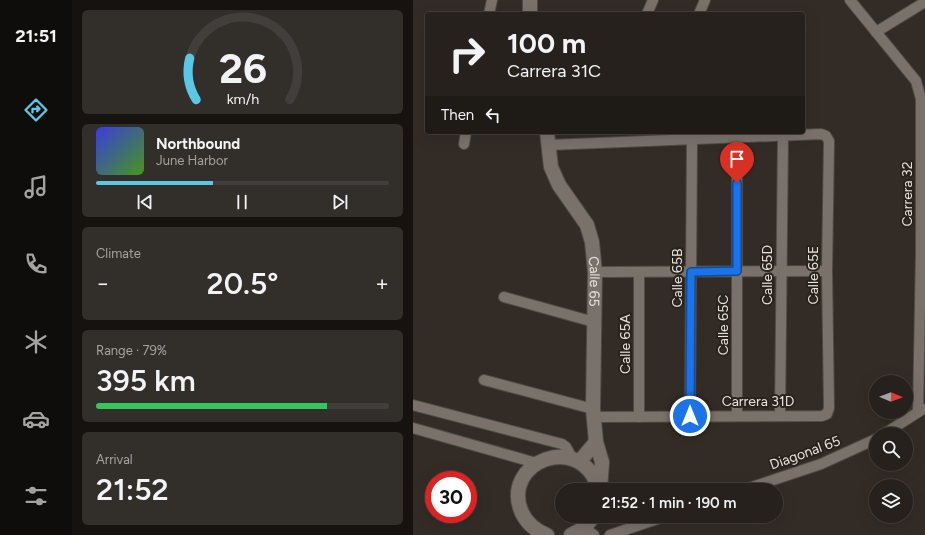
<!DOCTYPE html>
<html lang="en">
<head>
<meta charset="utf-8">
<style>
  body { margin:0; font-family:Figtree,sans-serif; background:#322e29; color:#f1f3f6; height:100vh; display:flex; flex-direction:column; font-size:15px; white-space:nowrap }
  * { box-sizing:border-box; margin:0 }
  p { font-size:13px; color:#a4a3a3 }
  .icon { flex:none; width:22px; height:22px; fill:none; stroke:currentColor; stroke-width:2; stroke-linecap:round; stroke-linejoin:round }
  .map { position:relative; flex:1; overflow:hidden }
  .sheet { display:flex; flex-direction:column; gap:10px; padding:10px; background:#15120f; width:341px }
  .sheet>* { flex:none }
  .hud { position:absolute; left:12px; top:12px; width:380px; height:122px; border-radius:4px; box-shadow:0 4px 16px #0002,0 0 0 1px #423e3b; background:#26211c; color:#f1f3f6; overflow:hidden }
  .needle { width:26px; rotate:91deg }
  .tools { position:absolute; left:456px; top:375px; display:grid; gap:8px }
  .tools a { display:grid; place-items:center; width:44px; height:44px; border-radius:50%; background:#26211c; box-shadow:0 4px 16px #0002,0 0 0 1px #423e3b; font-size:20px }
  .speed { position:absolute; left:12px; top:471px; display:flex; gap:8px; font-size:20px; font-weight:700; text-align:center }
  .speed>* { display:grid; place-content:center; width:52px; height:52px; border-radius:50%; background:#26211c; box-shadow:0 4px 16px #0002,0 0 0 1px #423e3b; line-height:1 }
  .speed .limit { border:6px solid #d22; background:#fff; color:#111 }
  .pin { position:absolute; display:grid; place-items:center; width:34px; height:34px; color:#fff; margin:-41px -17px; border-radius:50% 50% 50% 0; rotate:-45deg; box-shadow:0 0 4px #0007 }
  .pin .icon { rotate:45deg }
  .me { position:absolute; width:44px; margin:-22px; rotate:0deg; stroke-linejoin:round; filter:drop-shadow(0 0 3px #0008) }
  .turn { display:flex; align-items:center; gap:14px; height:84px; padding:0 16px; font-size:18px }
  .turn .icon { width:52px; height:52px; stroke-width:2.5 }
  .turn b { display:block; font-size:28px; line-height:34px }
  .then { display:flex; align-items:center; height:38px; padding:0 16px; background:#0003; gap:8px; font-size:15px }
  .big { font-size:30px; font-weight:600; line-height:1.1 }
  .sheet .card { flex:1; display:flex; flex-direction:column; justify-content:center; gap:6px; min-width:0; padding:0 14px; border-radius:6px; background:#322e29 }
  .sheet .dial { align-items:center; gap:0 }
  .dial svg { height:104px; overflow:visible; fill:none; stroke:#423e3b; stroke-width:7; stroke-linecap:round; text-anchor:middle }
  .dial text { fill:#f1f3f6; stroke:none }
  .song { display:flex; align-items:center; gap:12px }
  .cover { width:48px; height:48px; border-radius:6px; background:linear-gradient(135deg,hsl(240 70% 55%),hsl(100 70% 35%)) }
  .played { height:4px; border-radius:2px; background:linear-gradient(90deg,#58c8e4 40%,#423e3b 40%) }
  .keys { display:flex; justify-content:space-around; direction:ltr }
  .heat { display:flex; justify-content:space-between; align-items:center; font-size:22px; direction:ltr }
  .charge { height:6px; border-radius:3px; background:linear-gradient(90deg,#34c759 79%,#423e3b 0) }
  .trip { position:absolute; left:142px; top:483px; width:228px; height:40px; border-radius:20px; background:#26211c; box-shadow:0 4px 16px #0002,0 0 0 1px #423e3b; font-weight:600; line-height:40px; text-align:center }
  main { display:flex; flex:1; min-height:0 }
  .tabs { display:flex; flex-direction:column; width:72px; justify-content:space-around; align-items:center; background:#0f0d0b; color:#a4a3a3 }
  .tabs .icon { width:28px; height:28px }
  .tabs .selected { color:#58c8e4 }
  .tabs b { font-size:18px; color:#f1f3f6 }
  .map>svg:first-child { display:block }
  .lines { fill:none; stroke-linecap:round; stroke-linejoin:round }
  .street-casing { stroke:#504b45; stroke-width:12 }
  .secondary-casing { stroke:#504b45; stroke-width:16 }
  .street { stroke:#7a726a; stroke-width:10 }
  .secondary { stroke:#7a726a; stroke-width:14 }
  .route-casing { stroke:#114b97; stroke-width:10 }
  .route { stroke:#1a73e8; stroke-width:7 }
  .labels { text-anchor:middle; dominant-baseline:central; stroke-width:4; stroke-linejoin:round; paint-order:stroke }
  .street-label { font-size:14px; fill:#e8e3df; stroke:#29231c }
</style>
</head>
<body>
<main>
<nav class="tabs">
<b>21:51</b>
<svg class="icon selected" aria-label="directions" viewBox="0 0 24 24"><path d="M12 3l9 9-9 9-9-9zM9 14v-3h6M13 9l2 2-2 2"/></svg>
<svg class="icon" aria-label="music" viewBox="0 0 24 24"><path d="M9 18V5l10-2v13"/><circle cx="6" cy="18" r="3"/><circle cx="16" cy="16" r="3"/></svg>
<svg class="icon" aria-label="phone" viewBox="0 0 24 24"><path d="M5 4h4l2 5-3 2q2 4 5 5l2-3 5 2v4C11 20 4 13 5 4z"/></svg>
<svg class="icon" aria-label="climate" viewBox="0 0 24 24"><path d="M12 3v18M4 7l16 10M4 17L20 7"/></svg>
<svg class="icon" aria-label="car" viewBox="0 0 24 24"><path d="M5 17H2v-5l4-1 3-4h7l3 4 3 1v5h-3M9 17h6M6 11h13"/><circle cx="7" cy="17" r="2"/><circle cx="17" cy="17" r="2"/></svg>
<svg class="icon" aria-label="filters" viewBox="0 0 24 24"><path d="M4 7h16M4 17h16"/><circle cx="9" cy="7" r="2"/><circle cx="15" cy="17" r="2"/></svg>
</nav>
<section class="sheet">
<div class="card dial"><svg viewBox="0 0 100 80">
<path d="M14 69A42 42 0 1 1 86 69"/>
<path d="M14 69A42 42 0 0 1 9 37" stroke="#58c8e4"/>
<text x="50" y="56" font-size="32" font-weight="700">26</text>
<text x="50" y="72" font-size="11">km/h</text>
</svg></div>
<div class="card">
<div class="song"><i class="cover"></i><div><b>Northbound</b><p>June Harbor</p></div></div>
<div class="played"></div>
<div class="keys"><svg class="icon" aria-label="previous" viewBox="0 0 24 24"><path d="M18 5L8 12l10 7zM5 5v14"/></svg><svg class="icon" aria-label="pause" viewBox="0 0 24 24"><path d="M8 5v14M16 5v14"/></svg><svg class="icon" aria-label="next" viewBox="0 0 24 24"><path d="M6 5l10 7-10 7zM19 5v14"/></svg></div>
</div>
<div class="card"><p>Climate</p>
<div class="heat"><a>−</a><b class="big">20.5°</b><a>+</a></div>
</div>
<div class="card"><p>Range · 79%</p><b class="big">395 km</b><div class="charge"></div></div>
<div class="card"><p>Arrival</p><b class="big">21:52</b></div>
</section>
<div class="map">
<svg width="512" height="535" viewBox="0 0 512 535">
  <rect width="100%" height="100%" fill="#332c26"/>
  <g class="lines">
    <defs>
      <g id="street">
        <polyline points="437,0 503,81 508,99 508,251 505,412"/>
        <polyline points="76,14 79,0"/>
        <polyline points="234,14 240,0"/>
        <polyline points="286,14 292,0"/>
        <polyline points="463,32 512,2"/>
        <polyline points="51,144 53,132"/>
        <polyline points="135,145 408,134 413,136 416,141 414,271 416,408 414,414 409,416 180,417"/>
        <polyline points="182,272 414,271"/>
        <polyline points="91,297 181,322"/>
        <polyline points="71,380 180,409"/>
        <polyline points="0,405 149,444 153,447 159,458"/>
        <polyline points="324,415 324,139"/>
        <polyline points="367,415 370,136"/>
        <polyline points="277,416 279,141"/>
        <polyline points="226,417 226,272"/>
        <polyline points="0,428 123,463"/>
        <polyline points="471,434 510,409"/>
        <polyline points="330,490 408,464 463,439"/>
        <polyline points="171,528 181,535"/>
        <polyline points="197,535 253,516"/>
      </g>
      <g id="secondary">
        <polyline points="117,0 117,14"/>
        <path id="s1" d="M134,132L138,167L146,185L174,225L179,242L182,272L180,409L183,442L189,462L187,490"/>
        <polyline points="166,462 183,442"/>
        <path d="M134,535C123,531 114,523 109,513C86,462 169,429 186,490"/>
        <polyline points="158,535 171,528 181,516"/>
      </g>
    </defs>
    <!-- street casing -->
    <use href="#street" class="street-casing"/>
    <!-- secondary casing -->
    <use href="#secondary" class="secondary-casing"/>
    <!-- street -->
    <use href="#street" class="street"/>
    <!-- secondary -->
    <use href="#secondary" class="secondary"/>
  </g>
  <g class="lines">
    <defs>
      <polyline id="route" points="277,416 278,272 324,271 324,183"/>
    </defs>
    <!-- route casing -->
    <use href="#route" class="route-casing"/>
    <!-- route -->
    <use href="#route" class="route"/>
  </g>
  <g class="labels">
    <!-- street labels -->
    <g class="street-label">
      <text transform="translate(494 194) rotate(-90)">Carrera 32</text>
      <text transform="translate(354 275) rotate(-90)">Calle 65D</text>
      <text transform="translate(400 275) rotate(-90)">Calle 65E</text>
      <text transform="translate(264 278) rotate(-90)">Calle 65B</text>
      <text stroke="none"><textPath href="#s1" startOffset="161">Calle 65</textPath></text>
      <text transform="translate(310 325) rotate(-90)">Calle 65C</text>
      <text transform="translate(212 344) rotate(-90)">Calle 65A</text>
      <text x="345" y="401">Carrera 31D</text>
      <text transform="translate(392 453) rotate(-20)">Diagonal 65</text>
    </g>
  </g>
</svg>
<div class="tools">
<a><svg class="needle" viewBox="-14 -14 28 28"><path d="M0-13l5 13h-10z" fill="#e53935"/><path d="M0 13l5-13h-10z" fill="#a4a3a3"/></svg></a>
<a><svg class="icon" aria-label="search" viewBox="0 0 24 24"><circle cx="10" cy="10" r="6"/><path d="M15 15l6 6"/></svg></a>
<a><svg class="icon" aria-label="layers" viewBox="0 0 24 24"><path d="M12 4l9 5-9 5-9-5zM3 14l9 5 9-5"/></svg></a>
</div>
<div class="speed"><div class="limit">30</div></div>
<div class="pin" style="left:324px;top:183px;background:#d93025"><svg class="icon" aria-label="arrive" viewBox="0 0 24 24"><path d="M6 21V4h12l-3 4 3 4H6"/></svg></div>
<svg class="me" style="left:277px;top:416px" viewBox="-20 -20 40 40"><circle r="17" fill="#1a73e8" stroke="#fff" stroke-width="3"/><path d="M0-11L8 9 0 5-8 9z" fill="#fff"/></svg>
<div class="trip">21:52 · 1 min · 190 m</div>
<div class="hud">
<div class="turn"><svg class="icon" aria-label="right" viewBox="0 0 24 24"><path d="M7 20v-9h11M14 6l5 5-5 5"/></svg><div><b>100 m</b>Carrera 31C</div></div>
<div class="then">Then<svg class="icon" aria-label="left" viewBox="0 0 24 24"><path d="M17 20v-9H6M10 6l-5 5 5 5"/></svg></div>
</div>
</div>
</main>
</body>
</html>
